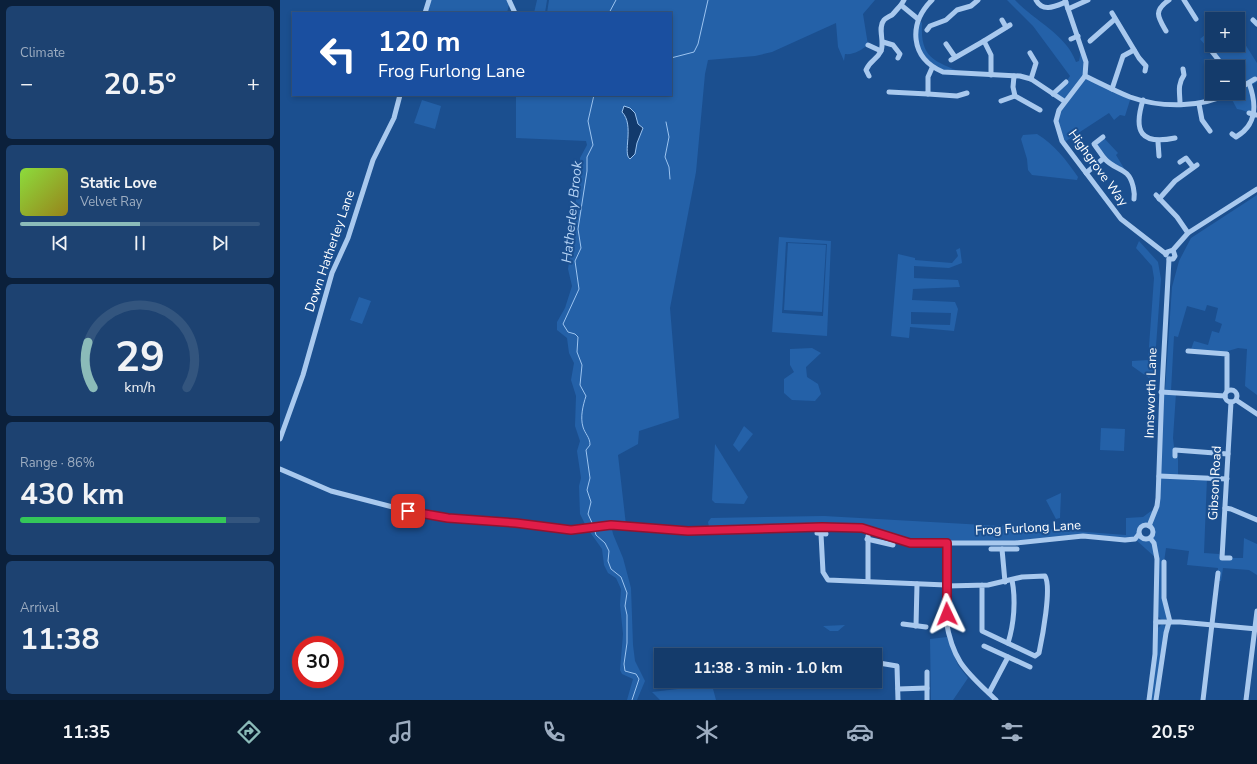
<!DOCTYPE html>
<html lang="en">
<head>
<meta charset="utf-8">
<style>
  body { margin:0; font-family:"Nunito Sans",sans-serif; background:#1d4271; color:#f1f3f6; height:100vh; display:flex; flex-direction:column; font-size:15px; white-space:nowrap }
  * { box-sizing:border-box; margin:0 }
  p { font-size:13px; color:#9dadc1 }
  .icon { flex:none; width:22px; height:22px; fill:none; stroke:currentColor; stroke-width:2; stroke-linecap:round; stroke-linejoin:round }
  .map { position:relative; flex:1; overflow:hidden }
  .side { display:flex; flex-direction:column; gap:6px; padding:6px; background:#0b203b; width:280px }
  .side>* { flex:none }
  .guide { position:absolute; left:12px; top:12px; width:380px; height:84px; border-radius:0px; box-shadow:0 2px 6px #0003,0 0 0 1px #33557e; background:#1a4fa0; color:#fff; overflow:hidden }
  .controls { position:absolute; left:925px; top:12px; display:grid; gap:8px }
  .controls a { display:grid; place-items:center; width:40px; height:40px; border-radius:0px; background:#143b6b; box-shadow:0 2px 6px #0003,0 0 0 1px #33557e; font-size:20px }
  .speed { position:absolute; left:12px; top:636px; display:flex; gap:8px; font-size:20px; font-weight:700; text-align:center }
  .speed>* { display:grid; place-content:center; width:52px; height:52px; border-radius:50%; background:#143b6b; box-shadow:0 2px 6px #0003,0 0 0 1px #33557e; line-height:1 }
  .speed .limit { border:6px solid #d22; background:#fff; color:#111 }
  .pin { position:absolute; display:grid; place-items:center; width:34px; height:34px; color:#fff; margin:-17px; border-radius:8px; box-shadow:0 2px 6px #0006 }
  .me { position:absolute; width:44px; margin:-22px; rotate:358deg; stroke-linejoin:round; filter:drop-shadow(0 0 3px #0008) }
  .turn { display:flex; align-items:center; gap:14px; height:84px; padding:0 20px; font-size:18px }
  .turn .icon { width:52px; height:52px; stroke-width:2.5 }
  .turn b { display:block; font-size:28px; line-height:34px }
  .big { font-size:30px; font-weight:700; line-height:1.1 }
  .side .tile { flex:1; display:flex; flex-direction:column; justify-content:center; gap:6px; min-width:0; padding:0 14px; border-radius:6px; background:#1d4271 }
  .side .dial { align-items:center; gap:0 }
  .dial svg { height:104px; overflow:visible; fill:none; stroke:#33557e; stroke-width:7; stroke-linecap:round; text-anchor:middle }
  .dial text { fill:#f1f3f6; stroke:none }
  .song { display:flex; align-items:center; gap:12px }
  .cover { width:48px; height:48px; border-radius:6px; background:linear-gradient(135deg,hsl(90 70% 55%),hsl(50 70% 35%)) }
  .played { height:4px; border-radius:2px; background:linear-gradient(90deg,#8bbbb9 50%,#33557e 50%) }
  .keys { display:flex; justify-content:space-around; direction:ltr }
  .heat { display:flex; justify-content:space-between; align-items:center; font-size:22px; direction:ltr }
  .charge { height:6px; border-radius:3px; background:linear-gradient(90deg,#34c759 86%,#33557e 0) }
  .trip { position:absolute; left:374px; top:648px; width:228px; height:40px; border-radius:0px; background:#143b6b; box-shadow:0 2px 6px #0003,0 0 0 1px #33557e; font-weight:700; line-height:40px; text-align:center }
  .dock { display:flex; height:64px; justify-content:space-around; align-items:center; background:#08182b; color:#9dadc1 }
  .dock .icon { width:28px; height:28px }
  .dock .selected { color:#8bbbb9 }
  .dock b { font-size:18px; color:#f1f3f6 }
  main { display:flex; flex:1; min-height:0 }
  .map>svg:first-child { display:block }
  .green { fill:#2461a8; fill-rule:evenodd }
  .water { fill:#123a6d; stroke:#9cc4f0 }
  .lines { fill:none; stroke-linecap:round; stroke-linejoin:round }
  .stream { stroke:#9cc4f0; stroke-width:1 }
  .minor { stroke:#a9c9ee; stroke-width:5 }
  .route-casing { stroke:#92132f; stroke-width:10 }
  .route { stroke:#e11d48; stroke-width:7 }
  .labels { text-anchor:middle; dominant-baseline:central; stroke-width:4; stroke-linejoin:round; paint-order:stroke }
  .street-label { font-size:13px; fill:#fff; stroke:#1b4f8f }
  .water-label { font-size:14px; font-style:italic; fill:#b5d3f5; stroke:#1b4f8f }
</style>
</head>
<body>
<main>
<section class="side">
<div class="tile"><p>Climate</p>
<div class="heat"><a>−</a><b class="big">20.5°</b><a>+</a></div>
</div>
<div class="tile">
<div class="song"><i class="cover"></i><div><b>Static Love</b><p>Velvet Ray</p></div></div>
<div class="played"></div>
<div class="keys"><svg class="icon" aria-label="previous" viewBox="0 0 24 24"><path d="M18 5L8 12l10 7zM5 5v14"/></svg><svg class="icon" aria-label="pause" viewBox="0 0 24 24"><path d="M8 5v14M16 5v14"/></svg><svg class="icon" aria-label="next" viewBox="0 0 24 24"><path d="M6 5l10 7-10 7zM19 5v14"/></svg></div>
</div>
<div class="tile dial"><svg viewBox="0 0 100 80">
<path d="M14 69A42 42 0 1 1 86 69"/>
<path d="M14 69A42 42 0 0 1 10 34" stroke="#8bbbb9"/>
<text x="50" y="56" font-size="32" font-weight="700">29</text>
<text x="50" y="72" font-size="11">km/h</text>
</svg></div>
<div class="tile"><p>Range · 86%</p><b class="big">430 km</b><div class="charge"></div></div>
<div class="tile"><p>Arrival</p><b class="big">11:38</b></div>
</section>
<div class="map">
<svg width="977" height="700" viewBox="0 0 977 700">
  <rect width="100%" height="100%" fill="#1b4f8f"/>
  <!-- green -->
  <g class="green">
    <polygon points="149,0 230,0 227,13 145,13"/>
    <polygon points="257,0 267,0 265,13 254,13"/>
    <path d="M269,0H595L583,14L588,45C581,50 574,55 565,54L564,61L558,47L556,23L492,52L475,56L428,60L425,74L416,172L390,308L399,418L359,431L358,444L338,455L346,525H331L333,534L343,558L351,588L353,645L355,661L365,681L357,700H347L353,679L342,674L340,670L343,634L340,605L341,589L336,578L328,573L324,565L322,549L307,528L300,514L299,486L301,478L297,451L300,441L295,426L296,396L291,380L294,363L289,353L287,338L277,330V322L285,308L292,286L288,269L290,256L294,246L291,219L296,200L301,168L300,158L307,145L306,141L236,138V95L308,97V95H391V13H267Z"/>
    <path d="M727,0H735C754,21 786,34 796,62L799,61L802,46L805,76L851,97L845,116L840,115L834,120L829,113L783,143L776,121L784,101L773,94L786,82L790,76L753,26Z"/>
    <path d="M638,19L642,23C640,59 655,61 683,73L652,68L638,48Z"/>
    <path d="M932,29V45H958V33L977,63V82L970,86L976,115C969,113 964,110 957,109L949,94L958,93V67H944L920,39Z"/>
    <polygon points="142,100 161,106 155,129 134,123"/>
    <path d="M757,134C775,145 786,160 798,177L797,180L752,175L748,170L747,159L741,139L743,135Z"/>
    <polygon points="823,137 838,153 836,155 845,170 831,166 814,144"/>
    <polygon points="977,195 977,395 965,386 967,349 958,348 948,351 947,354 910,352 914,341 928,345 932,331 939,333 942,324 935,321 938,308 927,305 925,311 907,306 898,337 894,336 891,391 885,390 892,287 899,261 911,238"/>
    <path d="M499,237L551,241L547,336L492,332ZM506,242L547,244L543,316L502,313Z"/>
    <polygon points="859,241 878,262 881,279 874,373 869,378 852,366 852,361 868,360 874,278 872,266 856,248"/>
    <polygon points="508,243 546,245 542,312 504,310"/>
    <path d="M680,248L682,263L669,268L634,266V278L678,280L680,287L633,289L632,300L675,302L678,309L674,331L630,327L629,338L611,336L618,254L635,258V260L672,263L678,256L676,250ZM631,312L671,313L670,325L631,324Z"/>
    <polygon points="79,297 91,301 82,324 70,320"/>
    <polygon points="532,348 541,353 526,367 527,377 538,384 541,394 535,401 512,400 504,393 504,379 514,372 510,365 510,349"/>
    <path d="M881,392L896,393L893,438L895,456L898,457V477L927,478L924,553L939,554L943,558H963L964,538L977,544V575L969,570L943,568L941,581H937L938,568L907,565L909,551L886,548L884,562L887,619L882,620L877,616V559L855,539L817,536L735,543H642L582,528L477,524L429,527L428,522L431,518L544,516L722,526L726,524V530H730V524L740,527L846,535V518L863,517L871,511L874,512L877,506ZM867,525L871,527L873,533L870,538L865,539L861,537L859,531L862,526Z"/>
    <polygon points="464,426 473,434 459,452 453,445"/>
    <polygon points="821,428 845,429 844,451 820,450"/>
    <polygon points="435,444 468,497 464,504 435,503 432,500"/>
    <polygon points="781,493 780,518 776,519 766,500"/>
    <polygon points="882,624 885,626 876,700 870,700 877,629"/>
    <polygon points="565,625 558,631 550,631 543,626"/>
    <polygon points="667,637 678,665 688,678 673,700 651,700 650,639"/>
    <polygon points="432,685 436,700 380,700 372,692"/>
  </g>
  <!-- water -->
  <path class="water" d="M344,106L350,108L355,113L358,124L363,128L357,143L355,154L350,159C342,154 355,125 342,112Z"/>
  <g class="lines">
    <!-- stream -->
    <g class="stream">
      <polyline points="329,13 336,0"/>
      <polyline points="391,58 414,52 418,44 428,0"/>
      <polyline points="386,122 389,137 385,157 389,167 390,179"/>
      <path d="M313,525L308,514L311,502L307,490L310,478L306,450L310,445C310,437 305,434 303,427C300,417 303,405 306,396L300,385L302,365L297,352L298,337L295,334L288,332L283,324L299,289L295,261L301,248L298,229L307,171V157L313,145L308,121L314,95"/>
      <polyline points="314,528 316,535 325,543 329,551 328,561 331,569 341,577 347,593 345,606 347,615 347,643 344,664 345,671 356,674 359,679 352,700"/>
    </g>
    <!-- minor -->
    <g class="minor">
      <polyline points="229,0 235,13"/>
      <path d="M652,0C628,24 630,58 663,72L740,76L751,79L784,101"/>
      <path d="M756,0C763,13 776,6 786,2"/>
      <polyline points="785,0 806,62 805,76 779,110 776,121 782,141 841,219 886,254"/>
      <polyline points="904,0 916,19"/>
      <polyline points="621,5 624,0"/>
      <polyline points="788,9 808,0"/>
      <polyline points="145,13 149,0"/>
      <polyline points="832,13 859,58 866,66 865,71"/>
      <polyline points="722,20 726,27"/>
      <polyline points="973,20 977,24"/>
      <polyline points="647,30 650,26 666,20 677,10 691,6 698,0"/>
      <path d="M886,31C878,17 873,11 889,0"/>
      <polyline points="791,39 798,36"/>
      <polyline points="704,41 730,25"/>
      <polyline points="810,41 835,19"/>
      <polyline points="603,42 613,45 620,54 618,58"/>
      <polyline points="666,44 675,57"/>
      <polyline points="588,45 601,51"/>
      <polyline points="930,49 944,67"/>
      <polyline points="750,53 756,63 751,79"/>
      <polyline points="671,60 704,41 711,55 711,75"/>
      <path d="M589,76L586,70C590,60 597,60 601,51C605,41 597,28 604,20C606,18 610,16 612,15C615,12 618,8 621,5L638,19"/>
      <polyline points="734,76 733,87 735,96 760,110"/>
      <path d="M805,76C820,83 835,91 850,97C881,108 921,108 950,93"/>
      <polyline points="832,89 843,56 854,50"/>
      <polyline points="958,89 975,79"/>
      <polyline points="609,92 648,94 648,77 652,68"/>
      <polyline points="648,94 677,96 687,93"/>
      <polyline points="773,94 786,82"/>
      <path d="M863,100C853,132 861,145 895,138"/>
      <polyline points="721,101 735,96"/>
      <path d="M900,104C900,93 897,85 904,75L903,69"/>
      <polyline points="919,104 922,120 930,131"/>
      <polyline points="969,113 976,115"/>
      <path d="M952,134L956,137C977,125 977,105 969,83"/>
      <polyline points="823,137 814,144 824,158"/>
      <polyline points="878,142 879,156"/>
      <polyline points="900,162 906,158 913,167"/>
      <path d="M806,173L824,158C836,172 848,166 853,186C854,191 855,194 854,199"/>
      <polyline points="876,195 897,217 908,233"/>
      <polyline points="879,199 895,181 917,165"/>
      <polyline points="886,255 887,252 893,250 908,233 977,189"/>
      <polyline points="889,259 893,259 895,256 893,250"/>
      <polyline points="908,351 947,354 947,391"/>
      <circle cx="951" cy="396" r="6"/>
      <polyline points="881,392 945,396"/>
      <polyline points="956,400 977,414"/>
      <polyline points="0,439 23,375 52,273 68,238 93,160 114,118 120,95"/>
      <polyline points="895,456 895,450 948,454"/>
      <polyline points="0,469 51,491 128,511 168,518 236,523 291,530 331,525 408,531 542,527 582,528 612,538 642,543 735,543 803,536 845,540 855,539 859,534"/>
      <polyline points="879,476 947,479"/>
      <polyline points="945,508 951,509 977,520"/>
      <circle cx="866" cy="532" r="7"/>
      <polyline points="869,526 877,506 878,498 882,388 889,259"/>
      <polyline points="537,533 546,534"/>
      <polyline points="541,534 543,572 548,580 666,585"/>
      <polyline points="588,536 588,581"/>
      <polyline points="587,539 613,545"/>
      <path d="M667,543L666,620C673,663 687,672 716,700"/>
      <polyline points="711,549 722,549"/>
      <polyline points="950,558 942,558 951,402"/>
      <polyline points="884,562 884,598 890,622"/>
      <polyline points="725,582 722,549 737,549"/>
      <path d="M666,586L708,585L742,577L765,576C772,587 762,639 759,653L755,656L702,631V585"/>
      <polyline points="876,622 900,622 977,629"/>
      <polyline points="623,624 646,627"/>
      <polyline points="636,626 637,584"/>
      <path d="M728,643C734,624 736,600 732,580"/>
      <polyline points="704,646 750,667"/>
      <polyline points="599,663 617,666 618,700"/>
      <polyline points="618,689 647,688"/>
      <polyline points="709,693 728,657"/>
      <polyline points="647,700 647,672"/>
      <polyline points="869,700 875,654 877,559 874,543 870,538"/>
      <polyline points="876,700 886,633 889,622"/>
      <polyline points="923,700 938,573"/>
      <polyline points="966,700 977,611"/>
    </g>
  </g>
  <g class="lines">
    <defs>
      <polyline id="route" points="128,511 168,518 236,523 291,530 331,525 408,531 542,527 582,528 630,543 667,543 667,614"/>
    </defs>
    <!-- route casing -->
    <use href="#route" class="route-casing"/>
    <!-- route -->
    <use href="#route" class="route"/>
  </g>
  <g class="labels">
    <!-- street labels -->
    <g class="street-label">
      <text transform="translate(818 168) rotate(54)">Highgrove Way</text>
      <text transform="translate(50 251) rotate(-71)">Down Hatherley Lane</text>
      <text transform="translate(871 393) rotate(-88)">Innsworth Lane</text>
      <text transform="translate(935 483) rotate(-87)">Gibson Road</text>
      <text transform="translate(748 528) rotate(-3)">Frog Furlong Lane</text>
    </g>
    <!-- water labels -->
    <g class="water-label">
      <text transform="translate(292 212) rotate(-84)">Hatherley Brook</text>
    </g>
  </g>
</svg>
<div class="controls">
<a>+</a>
<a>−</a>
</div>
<div class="speed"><div class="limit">30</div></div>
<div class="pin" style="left:128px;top:511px;background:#d93025"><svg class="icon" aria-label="arrive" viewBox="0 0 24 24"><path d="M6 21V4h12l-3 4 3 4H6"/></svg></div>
<svg class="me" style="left:667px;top:614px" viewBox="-20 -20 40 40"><path d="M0-17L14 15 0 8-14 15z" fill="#e11d48" stroke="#fff" stroke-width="4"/></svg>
<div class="trip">11:38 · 3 min · 1.0 km</div>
<div class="guide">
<div class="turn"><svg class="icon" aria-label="left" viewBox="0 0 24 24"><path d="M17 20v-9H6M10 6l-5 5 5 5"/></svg><div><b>120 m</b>Frog Furlong Lane</div></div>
</div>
</div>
</main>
<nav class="dock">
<b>11:35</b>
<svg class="icon selected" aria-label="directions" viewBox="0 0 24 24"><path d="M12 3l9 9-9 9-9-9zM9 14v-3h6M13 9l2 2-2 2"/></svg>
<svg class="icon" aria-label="music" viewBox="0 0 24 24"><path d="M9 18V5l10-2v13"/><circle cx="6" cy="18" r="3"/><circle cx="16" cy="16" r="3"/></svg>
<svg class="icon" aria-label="phone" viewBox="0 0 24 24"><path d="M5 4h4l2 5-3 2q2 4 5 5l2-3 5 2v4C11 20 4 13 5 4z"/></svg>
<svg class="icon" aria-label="climate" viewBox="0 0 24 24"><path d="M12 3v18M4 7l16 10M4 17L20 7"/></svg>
<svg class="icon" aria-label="car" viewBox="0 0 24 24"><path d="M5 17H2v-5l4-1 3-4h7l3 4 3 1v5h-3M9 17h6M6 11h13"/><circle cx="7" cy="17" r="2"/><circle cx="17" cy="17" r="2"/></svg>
<svg class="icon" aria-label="filters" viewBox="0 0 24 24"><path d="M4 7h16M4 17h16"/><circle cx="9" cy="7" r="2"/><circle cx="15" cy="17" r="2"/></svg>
<b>20.5°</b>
</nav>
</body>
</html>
